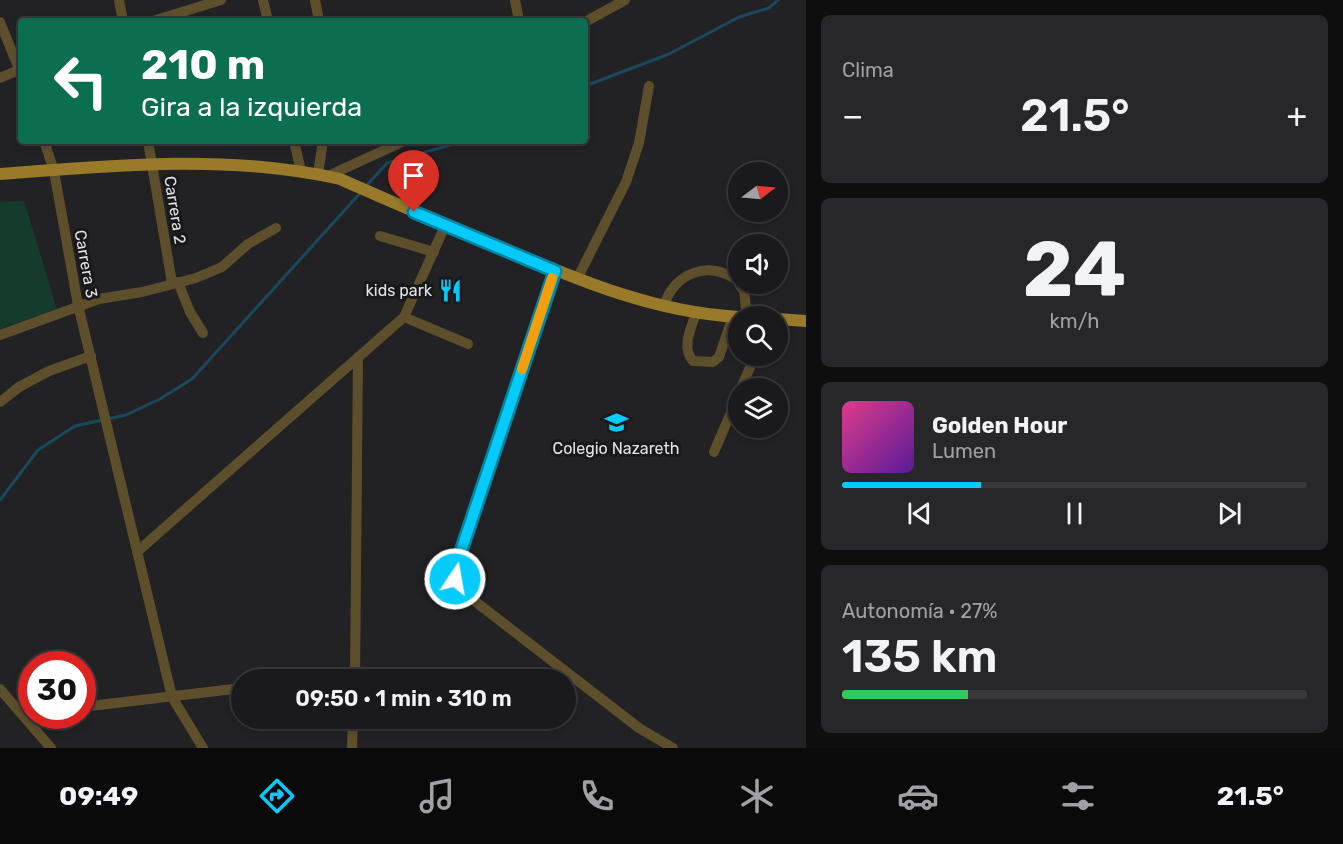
<!DOCTYPE html>
<html lang="es">
<head>
<meta charset="utf-8">
<style>
  body { margin:0; font-family:Rubik,sans-serif; background:#272729; color:#f1f3f6; height:100vh; display:flex; flex-direction:column; font-size:22px; white-space:nowrap }
  * { box-sizing:border-box; margin:0 }
  p { font-size:20px; color:#9fa1a3 }
  .icon { flex:none; width:33px; height:33px; fill:none; stroke:currentColor; stroke-width:2; stroke-linecap:round; stroke-linejoin:round }
  .map { position:relative; flex:1; overflow:hidden }
  .details { display:flex; flex-direction:column; gap:15px; padding:15px; background:#0e0e0f; width:537px }
  .details>* { flex:none }
  .hud { position:absolute; left:18px; top:18px; width:570px; height:126px; border-radius:6px; box-shadow:0 3px 9px #0003,0 0 0 2px #38383b; background:#0b6e4f; color:#fff; overflow:hidden }
  .needle { width:39px; rotate:74deg }
  .fabs { position:absolute; left:728px; top:162px; display:grid; gap:12px }
  .fabs a { display:grid; place-items:center; width:60px; height:60px; border-radius:50%; background:#1a1a1c; box-shadow:0 3px 9px #0003,0 0 0 2px #38383b; font-size:30px }
  .speed { position:absolute; left:18px; top:651px; display:flex; gap:12px; font-size:30px; font-weight:700; text-align:center }
  .speed>* { display:grid; place-content:center; width:78px; height:78px; border-radius:50%; background:#1a1a1c; box-shadow:0 3px 9px #0003,0 0 0 2px #38383b; line-height:1 }
  .speed .limit { border:9px solid #d22; background:#fff; color:#111 }
  .pin { position:absolute; display:grid; place-items:center; width:51px; height:51px; color:#fff; margin:-62px -26px; border-radius:50% 50% 50% 0; rotate:-45deg; box-shadow:0 0 6px #0007 }
  .pin .icon { rotate:45deg }
  .me { position:absolute; width:66px; margin:-33px; rotate:12deg; stroke-linejoin:round; filter:drop-shadow(0 0 4px #0008) }
  .turn { display:flex; align-items:center; gap:21px; height:126px; padding:0 24px; font-size:27px }
  .turn .icon { width:78px; height:78px; stroke-width:2.5 }
  .turn b { display:block; font-size:42px; line-height:51px }
  .big { font-size:45px; font-weight:600; line-height:1.1 }
  .details .widget { flex:1; display:flex; flex-direction:column; justify-content:center; gap:9px; min-width:0; padding:0 21px; border-radius:9px; background:#272729 }
  .details .dial { align-items:center; gap:0 }
  .dial b { font-size:78px; line-height:1 }
  .song { display:flex; align-items:center; gap:18px }
  .cover { width:72px; height:72px; border-radius:9px; background:linear-gradient(135deg,hsl(330 70% 55%),hsl(270 70% 35%)) }
  .played { height:6px; border-radius:3px; background:linear-gradient(90deg,#04cbf9 30%,#38383b 30%) }
  .keys { display:flex; justify-content:space-around; direction:ltr }
  .heat { display:flex; justify-content:space-between; align-items:center; font-size:33px; direction:ltr }
  .charge { height:9px; border-radius:4px; background:linear-gradient(90deg,#34c759 27%,#38383b 0) }
  .trip { position:absolute; left:231px; top:669px; width:345px; height:60px; border-radius:30px; background:#1a1a1c; box-shadow:0 3px 9px #0003,0 0 0 2px #38383b; font-weight:600; line-height:60px; text-align:center }
  .menu { display:flex; height:96px; justify-content:space-around; align-items:center; background:#0a0a0b; color:#9fa1a3 }
  .menu .icon { width:42px; height:42px }
  .menu .current { color:#04cbf9 }
  .menu b { font-size:27px; color:#f1f3f6 }
  main { display:flex; flex:1; min-height:0 }
  .map>svg:first-child { display:block }
  .green { fill:#153b2c }
  .lines { fill:none; stroke-linecap:round; stroke-linejoin:round }
  .stream { stroke:#1b485d; stroke-width:3 }
  .minor { stroke:#5e4f2c; stroke-width:10 }
  .major { stroke:#997a2a; stroke-width:12 }
  .route-casing { stroke:#0384a2; stroke-width:15 }
  .route { stroke:#04cbf9; stroke-width:10 }
  .slow { stroke:#f59e0b; stroke-width:10 }
  .labels { text-anchor:middle; dominant-baseline:central; stroke-width:6; stroke-linejoin:round; paint-order:stroke }
  .street-label { font-size:16px; fill:#e3e3e5; stroke:#19191c }
  .poi-label { font-size:16px; fill:#e3e3e5; stroke:#19191c; text-anchor:end }
</style>
</head>
<body>
<main>
<div class="map">
<svg width="806" height="748" viewBox="0 0 806 748">
  <rect width="100%" height="100%" fill="#222225"/>
  <!-- green -->
  <polygon class="green" points="24,201 57,309 0,329 0,202"/>
  <g class="lines">
    <!-- stream -->
    <g class="stream">
      <polyline points="585,86 669,54 739,17 769,8 778,0"/>
      <polyline points="366,186 387,163 464,141"/>
      <polyline points="0,500 38,450 75,426 126,415 160,399 192,379 362,191"/>
    </g>
    <!-- minor -->
    <g class="minor">
      <polyline points="119,0 123,21"/>
      <polyline points="263,0 268,21"/>
      <polyline points="315,0 319,21"/>
      <polyline points="515,0 519,21"/>
      <polyline points="153,21 221,0"/>
      <polyline points="0,22 21,74"/>
      <polyline points="585,22 625,0"/>
      <polyline points="0,78 21,69"/>
      <polyline points="44,141 54,171 78,305 172,697 203,748"/>
      <polyline points="148,141 172,283"/>
      <polyline points="294,141 301,171"/>
      <polyline points="318,174 323,141"/>
      <polyline points="328,176 404,141"/>
      <polyline points="380,236 434,252"/>
      <polyline points="555,271 455,569 455,579 459,589 639,728 673,748"/>
      <polyline points="577,279 626,182 639,143 649,86"/>
      <polyline points="178,282 190,312 203,333"/>
      <polyline points="739,284 744,291 747,316"/>
      <path d="M664,306C673,273 710,259 738,281"/>
      <path d="M696,313C691,329 681,347 693,361L713,362L719,357L733,316"/>
      <polyline points="404,317 468,344"/>
      <polyline points="0,335 99,299 142,292 196,278 222,267 248,244 276,228"/>
      <polyline points="741,388 755,356"/>
      <polyline points="0,402 19,387 49,371 91,356"/>
      <polyline points="714,452 738,396"/>
      <polyline points="138,551 404,317 445,226"/>
      <polyline points="308,680 355,673"/>
      <polyline points="355,680 358,357"/>
      <polyline points="0,689 51,748"/>
      <polyline points="82,707 242,688"/>
      <polyline points="352,748 353,718"/>
    </g>
    <!-- major -->
    <g class="major">
      <path d="M0,174C113,165 229,154 340,179C392,202 443,224 495,245C574,278 651,312 738,317"/>
      <polyline points="777,319 806,321"/>
    </g>
  </g>
  <g class="lines">
    <defs>
      <polyline id="route" points="414,212 555,271 455,569 455,579"/>
    </defs>
    <!-- route casing -->
    <use href="#route" class="route-casing"/>
    <!-- route -->
    <use href="#route" class="route"/>
    <!-- slow -->
    <polyline class="slow" points="522,369 552,278"/>
  </g>
  <!-- icons -->
  <defs>
    <symbol id="restaurant-bare" viewBox="-9 -9 18 18"><path d="M-5-6h1v4h1v-4h1v4h1v-4h1v5L-1.5 .5V6h-2V.5L-5-1ZM5-6V6H3V1.5H1.5Q1.5-4 5-6Z" fill="#04cbf9" stroke="#19191c" stroke-width="2.5" paint-order="stroke"/></symbol>
    <symbol id="school-bare" viewBox="-9 -9 18 18"><path d="M0-5L7-2L0 1L-7-2ZM-4 1L0 2.5L4 1V4Q0 6-4 4Z" fill="#04cbf9" stroke="#19191c" stroke-width="2.5" paint-order="stroke"/></symbol>
  </defs>
  <g fill-rule="evenodd">
    <use href="#restaurant-bare" x="434" y="274" width="33" height="33"/>
    <use href="#school-bare" x="600" y="406" width="33" height="33"/>
  </g>
  <g class="labels">
    <!-- street labels -->
    <g class="street-label">
      <text transform="translate(175 210) rotate(81)">Carrera 2</text>
      <text transform="translate(86 264) rotate(80)">Carrera 3</text>
    </g>
    <!-- poi labels -->
    <g class="poi-label">
      <text x="432" y="290">kids park</text>
      <text x="616" y="448" text-anchor="middle">Colegio Nazareth</text>
    </g>
  </g>
</svg>
<div class="fabs">
<a><svg class="needle" viewBox="-14 -14 28 28"><path d="M0-13l5 13h-10z" fill="#e53935"/><path d="M0 13l5-13h-10z" fill="#9fa1a3"/></svg></a>
<a><svg class="icon" aria-label="sound" viewBox="0 0 24 24"><path d="M4 9h4l5-4v14l-5-4H4zM17 9q2 3 0 6"/></svg></a>
<a><svg class="icon" aria-label="search" viewBox="0 0 24 24"><circle cx="10" cy="10" r="6"/><path d="M15 15l6 6"/></svg></a>
<a><svg class="icon" aria-label="layers" viewBox="0 0 24 24"><path d="M12 4l9 5-9 5-9-5zM3 14l9 5 9-5"/></svg></a>
</div>
<div class="speed"><div class="limit">30</div></div>
<div class="pin" style="left:414px;top:212px;background:#d93025"><svg class="icon" aria-label="arrive" viewBox="0 0 24 24"><path d="M6 21V4h12l-3 4 3 4H6"/></svg></div>
<svg class="me" style="left:455px;top:579px" viewBox="-20 -20 40 40"><circle r="17" fill="#04cbf9" stroke="#fff" stroke-width="3"/><path d="M0-11L8 9 0 5-8 9z" fill="#fff"/></svg>
<div class="trip">09:50 · 1 min · 310 m</div>
<div class="hud">
<div class="turn"><svg class="icon" aria-label="left" viewBox="0 0 24 24"><path d="M17 20v-9H6M10 6l-5 5 5 5"/></svg><div><b>210 m</b>Gira a la izquierda</div></div>
</div>
</div>
<section class="details">
<div class="widget"><p>Clima</p>
<div class="heat"><a>−</a><b class="big">21.5°</b><a>+</a></div>
</div>
<div class="widget dial"><b>24</b><p>km/h</p></div>
<div class="widget">
<div class="song"><i class="cover"></i><div><b>Golden Hour</b><p>Lumen</p></div></div>
<div class="played"></div>
<div class="keys"><svg class="icon" aria-label="previous" viewBox="0 0 24 24"><path d="M18 5L8 12l10 7zM5 5v14"/></svg><svg class="icon" aria-label="pause" viewBox="0 0 24 24"><path d="M8 5v14M16 5v14"/></svg><svg class="icon" aria-label="next" viewBox="0 0 24 24"><path d="M6 5l10 7-10 7zM19 5v14"/></svg></div>
</div>
<div class="widget"><p>Autonomía · 27%</p><b class="big">135 km</b><div class="charge"></div></div>
</section>
</main>
<nav class="menu">
<b>09:49</b>
<svg class="icon current" aria-label="directions" viewBox="0 0 24 24"><path d="M12 3l9 9-9 9-9-9zM9 14v-3h6M13 9l2 2-2 2"/></svg>
<svg class="icon" aria-label="music" viewBox="0 0 24 24"><path d="M9 18V5l10-2v13"/><circle cx="6" cy="18" r="3"/><circle cx="16" cy="16" r="3"/></svg>
<svg class="icon" aria-label="phone" viewBox="0 0 24 24"><path d="M5 4h4l2 5-3 2q2 4 5 5l2-3 5 2v4C11 20 4 13 5 4z"/></svg>
<svg class="icon" aria-label="climate" viewBox="0 0 24 24"><path d="M12 3v18M4 7l16 10M4 17L20 7"/></svg>
<svg class="icon" aria-label="car" viewBox="0 0 24 24"><path d="M5 17H2v-5l4-1 3-4h7l3 4 3 1v5h-3M9 17h6M6 11h13"/><circle cx="7" cy="17" r="2"/><circle cx="17" cy="17" r="2"/></svg>
<svg class="icon" aria-label="filters" viewBox="0 0 24 24"><path d="M4 7h16M4 17h16"/><circle cx="9" cy="7" r="2"/><circle cx="15" cy="17" r="2"/></svg>
<b>21.5°</b>
</nav>
</body>
</html>
